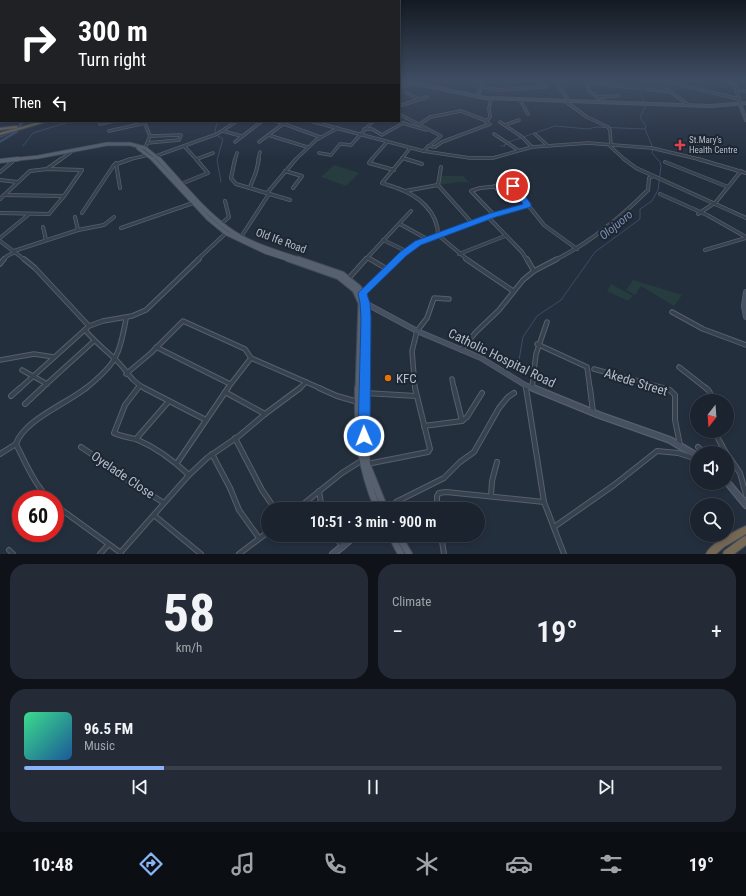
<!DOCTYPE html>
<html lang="en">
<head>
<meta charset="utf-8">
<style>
  body { margin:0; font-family:"Roboto Condensed",sans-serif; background:#242b36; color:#f1f3f6; height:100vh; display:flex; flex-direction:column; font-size:15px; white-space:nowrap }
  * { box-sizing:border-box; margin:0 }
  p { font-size:13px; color:#a0a4aa }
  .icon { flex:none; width:22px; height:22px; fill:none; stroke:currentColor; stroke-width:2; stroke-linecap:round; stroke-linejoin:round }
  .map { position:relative; height:554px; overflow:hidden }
  .sheet { display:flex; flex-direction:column; gap:10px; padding:10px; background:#0f1319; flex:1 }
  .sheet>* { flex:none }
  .guide { position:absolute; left:0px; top:0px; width:400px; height:122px; box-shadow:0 2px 6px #0003,0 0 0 1px #39404a; background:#202124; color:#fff; overflow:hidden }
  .needle { width:26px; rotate:197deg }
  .fabs { position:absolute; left:690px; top:394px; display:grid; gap:8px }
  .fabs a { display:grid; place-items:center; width:44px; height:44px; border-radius:50%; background:#1b232e; box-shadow:0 2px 6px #0003,0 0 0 1px #39404a; font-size:20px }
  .speed { position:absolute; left:12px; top:490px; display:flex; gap:8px; font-size:20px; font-weight:700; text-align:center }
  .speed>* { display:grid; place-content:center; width:52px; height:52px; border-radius:50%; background:#1b232e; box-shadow:0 2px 6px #0003,0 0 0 1px #39404a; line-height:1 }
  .speed .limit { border:6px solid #d22; background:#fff; color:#111 }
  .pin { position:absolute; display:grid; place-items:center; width:34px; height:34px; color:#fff; margin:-17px; border:2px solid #fff; border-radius:50%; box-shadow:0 1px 4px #0007 }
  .me { position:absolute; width:44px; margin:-22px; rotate:359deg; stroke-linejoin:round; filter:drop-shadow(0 0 3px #0008) }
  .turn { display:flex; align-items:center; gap:14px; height:84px; padding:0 12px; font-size:18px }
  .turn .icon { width:52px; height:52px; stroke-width:2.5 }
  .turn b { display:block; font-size:28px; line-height:34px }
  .then { display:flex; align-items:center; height:38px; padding:0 12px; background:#0003; gap:8px; font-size:15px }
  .big { font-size:30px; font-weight:600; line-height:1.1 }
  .sheet .card { flex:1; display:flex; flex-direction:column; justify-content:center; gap:6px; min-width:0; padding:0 14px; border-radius:16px; background:#242b36 }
  .sheet .dial { align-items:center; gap:0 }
  .dial b { font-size:52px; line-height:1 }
  .song { display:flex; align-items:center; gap:12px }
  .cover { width:48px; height:48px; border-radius:6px; background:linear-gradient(135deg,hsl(150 70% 55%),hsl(210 70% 35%)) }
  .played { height:4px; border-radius:2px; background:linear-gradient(90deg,#8ab4f8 20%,#39404a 20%) }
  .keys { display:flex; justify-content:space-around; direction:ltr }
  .heat { display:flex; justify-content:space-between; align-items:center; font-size:22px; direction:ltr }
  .sheet .tiles { flex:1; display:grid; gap:10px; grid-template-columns:1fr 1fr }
  .card:last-child { grid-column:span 2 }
  .trip { position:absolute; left:261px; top:502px; width:224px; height:40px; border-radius:20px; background:#1b232e; box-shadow:0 2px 6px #0003,0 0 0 1px #39404a; font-weight:600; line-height:40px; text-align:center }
  .tab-bar { display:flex; height:64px; justify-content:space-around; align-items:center; background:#0b0e12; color:#a0a4aa }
  .tab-bar .icon { width:28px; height:28px }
  .tab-bar .on { color:#8ab4f8 }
  .tab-bar b { font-size:18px; color:#f1f3f6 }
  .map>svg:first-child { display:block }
  .green { fill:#263c3f }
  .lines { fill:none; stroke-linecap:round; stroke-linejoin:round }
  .stream { stroke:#394c67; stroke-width:1 }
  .river { fill:#394c67; fill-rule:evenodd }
  .street-far3-casing { stroke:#565f6c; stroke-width:3.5 }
  .street-far2-casing { stroke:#565f6c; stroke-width:4 }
  .street-far1-casing { stroke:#565f6c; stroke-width:5.5 }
  .street-casing { stroke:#565f6c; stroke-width:6 }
  .secondary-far2-casing { stroke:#565f6c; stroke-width:4 }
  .secondary-far1-casing { stroke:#565f6c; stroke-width:6 }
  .secondary-casing { stroke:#565f6c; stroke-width:8 }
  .primary-far3-casing { stroke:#414a57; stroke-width:4.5 }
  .primary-far2-casing { stroke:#414a57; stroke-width:5.5 }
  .primary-far1-casing { stroke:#414a57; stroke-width:7 }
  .primary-casing { stroke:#414a57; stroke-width:8 }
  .highway-casing { stroke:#434c59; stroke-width:2 }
  .street-far3 { stroke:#38414e; stroke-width:2 }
  .street-far2 { stroke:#38414e; stroke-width:2.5 }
  .street-far1 { stroke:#38414e; stroke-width:3.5 }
  .street { stroke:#38414e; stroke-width:4 }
  .secondary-far2 { stroke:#465061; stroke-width:2.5 }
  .secondary-far1 { stroke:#465061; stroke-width:4.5 }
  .secondary { stroke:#465061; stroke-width:5.5 }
  .primary-far3 { stroke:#56606e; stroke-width:3 }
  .primary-far2 { stroke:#56606e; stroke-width:4 }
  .primary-far1 { stroke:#56606e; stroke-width:5 }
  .primary { stroke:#56606e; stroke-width:6 }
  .highway { fill:#746855; fill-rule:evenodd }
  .route { fill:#1a73e8; stroke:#114b97 }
  .health-dot { fill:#e0444e; stroke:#1d2633; stroke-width:1.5 }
  .food-dot { fill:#e8710a; stroke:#1d2633; stroke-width:1.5 }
  .labels { text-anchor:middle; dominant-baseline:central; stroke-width:4; stroke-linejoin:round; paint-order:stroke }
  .far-poi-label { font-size:9px; fill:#b4bcc9; stroke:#1d2633; text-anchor:start }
  .street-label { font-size:11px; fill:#b4bcc9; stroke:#1d2633 }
  .water-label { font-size:12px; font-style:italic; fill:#7c92b1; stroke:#1d2633 }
  .near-street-label { font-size:13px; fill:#b4bcc9; stroke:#1d2633 }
  .near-poi-label { font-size:13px; fill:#b4bcc9; stroke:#1d2633; text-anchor:start }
</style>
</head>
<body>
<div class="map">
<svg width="746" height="554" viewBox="0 0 746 554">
  <rect width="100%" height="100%" fill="#242f3e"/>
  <!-- green -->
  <g class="green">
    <polygon points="334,165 359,173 346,186 321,177"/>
    <polygon points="441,176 463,176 469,182 458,182 439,185"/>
    <polygon points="633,280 682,295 674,306 641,286 635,295 626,290"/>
    <polygon points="611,284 633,296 628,301 607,291"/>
  </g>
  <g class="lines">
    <!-- stream -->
    <g class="stream">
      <polyline points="218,121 215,130 216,135 223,139 217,160 221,182"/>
      <polyline points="509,142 555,126 588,129 596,127 645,129"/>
      <polyline points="23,146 33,133 72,121"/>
      <polyline points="501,146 505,146 504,145 506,144"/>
      <polyline points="518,366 523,337 537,316 561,300 595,252 640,219 640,209 652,201 658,190 661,166 660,162 652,153 653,148 645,129 646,126 640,117 646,105 642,98 639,81"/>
    </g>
    <!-- river -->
    <polygon class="river" points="21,121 25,121 17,133 0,143 0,140 15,131"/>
    <defs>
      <g id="street-far3">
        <polyline points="555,81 569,101"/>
        <polyline points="586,81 589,91 603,101"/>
        <polyline points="662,81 671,92 687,104"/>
        <polyline points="664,81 739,99"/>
        <polyline points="722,81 735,85"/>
        <polyline points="734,81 740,104"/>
        <polyline points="587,83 637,88"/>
        <polyline points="399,86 418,84"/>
        <polyline points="482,87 497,90 546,87 547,86 543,81"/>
        <polyline points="645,89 671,92"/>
        <polyline points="736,90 746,91"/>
        <polyline points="407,93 419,99"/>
        <polyline points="597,97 618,96"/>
        <polyline points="520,100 528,114"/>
        <polyline points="565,101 587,117 608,127 610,130 611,146"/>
        <polyline points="399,106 427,97"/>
        <polyline points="399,114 441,136 423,151"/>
        <polyline points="144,121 150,136 145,148"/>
        <polyline points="276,121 320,137"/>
        <polyline points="310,121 423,151 470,158 493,158 532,147 588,143 652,148 702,160"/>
        <polyline points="500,122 522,137 531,146"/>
        <polyline points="403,123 426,130"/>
        <polyline points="100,124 114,121"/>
        <polyline points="420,124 430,117 461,111 487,121"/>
        <polyline points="505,125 519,120"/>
        <polyline points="364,129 372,129 382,135 403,123"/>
        <polyline points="109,131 145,123"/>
        <polyline points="223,131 241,136"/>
        <polyline points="361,134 373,121"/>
        <polyline points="494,134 518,150"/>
        <polyline points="535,134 547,145"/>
        <polyline points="268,135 307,147"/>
        <polyline points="0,136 11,131"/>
        <polyline points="235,142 262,121"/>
        <polyline points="259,142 283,124"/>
        <polyline points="147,143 179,140 181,135 150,136"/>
        <polyline points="184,146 197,160"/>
        <polyline points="428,146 435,147 442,142 490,124 486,122 490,117 489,108 491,99"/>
        <polyline points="610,146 625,160"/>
        <polyline points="319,153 331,155 340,144 351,145 361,134"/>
        <polyline points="156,156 217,134 237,121"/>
        <polyline points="402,158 409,160"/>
        <polyline points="197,159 213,153"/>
        <polyline points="60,160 71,152"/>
        <polyline points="127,160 148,155"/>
        <polyline points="235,160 237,153"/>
        <polyline points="258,160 260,152"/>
        <polyline points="295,160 316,140 338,128"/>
        <polyline points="371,160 387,142"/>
        <polyline points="401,160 410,148"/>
      </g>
      <g id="street-far2">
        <polyline points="235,159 231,178 236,184 290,200"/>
        <polyline points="372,159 369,163 394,170"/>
        <path d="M402,159L382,183C387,185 392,186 397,188C418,195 438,212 438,235L468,260"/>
        <polyline points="406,159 422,164"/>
        <polyline points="624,159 636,168 746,218"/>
        <polyline points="698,159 746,173"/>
        <polyline points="665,162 728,187"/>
        <polyline points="116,163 120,188"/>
        <polyline points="441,167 438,185 472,223"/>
        <polyline points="47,169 61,159"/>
        <polyline points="285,171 302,176 293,188"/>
        <polyline points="0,172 12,162"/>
        <polyline points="0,180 17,182"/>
        <polyline points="181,184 208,173 196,159"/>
        <polyline points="494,186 502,194"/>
        <polyline points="250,187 256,172 259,159"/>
        <polyline points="405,191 438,185"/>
        <polyline points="267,193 296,159"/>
        <polyline points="660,194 707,215 746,237"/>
        <polyline points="4,195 64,196"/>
        <polyline points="0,199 30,171 47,169 82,170 64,196 49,214 0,213"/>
        <polyline points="82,213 114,165 131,159"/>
        <polyline points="698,214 716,202 741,171"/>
        <polyline points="494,215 471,191 480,188 512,185 544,225 577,249"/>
        <polyline points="75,217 78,230"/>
        <polyline points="488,217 522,252 527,260"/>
        <polyline points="221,224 229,217 225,201"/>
        <polyline points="400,224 427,239"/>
        <polyline points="43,227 46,240"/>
        <polyline points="121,228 193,203"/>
        <polyline points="241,237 269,194"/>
        <polyline points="0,238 28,215"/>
        <polyline points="383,240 406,251"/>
        <polyline points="0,241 25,260"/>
        <polyline points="705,250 746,238"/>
        <polyline points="14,251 78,230 104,225 114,217"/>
        <polyline points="459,254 505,236"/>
        <polyline points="367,258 371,260"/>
        <polyline points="3,260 7,256 15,252"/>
        <polyline points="197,260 226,233"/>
        <polyline points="365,260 411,211"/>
        <polyline points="397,260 418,243 494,215 528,205"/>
        <path d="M555,260C590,243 620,218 648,190L649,178L653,176"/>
      </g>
      <g id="street-far1">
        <polyline points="24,259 35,268 89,326"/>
        <polyline points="370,259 387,269"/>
        <polyline points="466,259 513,291"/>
        <polyline points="527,259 534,271"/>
        <polyline points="0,264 4,259"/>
        <polyline points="349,278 366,259"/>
        <polyline points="362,293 398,259"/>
        <polyline points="672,312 703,329 746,345"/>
        <path d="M85,330C94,341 104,349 115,359C127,370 130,381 146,389"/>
        <polyline points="537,344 587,367 590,389"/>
        <polyline points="156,347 230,384"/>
        <polyline points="461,350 476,332 499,310 523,280 534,271 557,259"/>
        <polyline points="0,360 34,354 54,357"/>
        <polyline points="679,367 707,389"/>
        <polyline points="594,369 667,389"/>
        <polyline points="22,370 47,384"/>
        <polyline points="126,374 151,353 183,321 245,349 251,358 322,389"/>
        <polyline points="452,379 454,389"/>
        <polyline points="525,385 526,389"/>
        <polyline points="532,388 536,354 547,322"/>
        <polyline points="19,389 89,326 103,321 132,316 146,310 199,259"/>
        <polyline points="41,389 94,341"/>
        <path d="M85,389C116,364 119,357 126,319"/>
        <polyline points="137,389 140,386"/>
        <polyline points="227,389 251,358"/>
        <polyline points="299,389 306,382"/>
        <polyline points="415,389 412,351 417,331 427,318 434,298 449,299"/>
      </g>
      <g id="street">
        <path d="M138,388L125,405L114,433C122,437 130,437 138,440C157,448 174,461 189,475"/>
        <polyline points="144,388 206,420"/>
        <polyline points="319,388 337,396 358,402"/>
        <polyline points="454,388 462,421"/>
        <polyline points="526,388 544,502 564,554"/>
        <polyline points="590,388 593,412"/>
        <polyline points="664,388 670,390 675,395 675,420 680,445"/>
        <polyline points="706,388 709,391 714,401"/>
        <polyline points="225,392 265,414"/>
        <polyline points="365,393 416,396"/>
        <polyline points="11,396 20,388"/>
        <polyline points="25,404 42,388"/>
        <polyline points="424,426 462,421 467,417 482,393"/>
        <polyline points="714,431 726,453"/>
        <polyline points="235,438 262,490 275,509"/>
        <polyline points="136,439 169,401"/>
        <polyline points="81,447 108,465 118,474 164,503"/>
        <polyline points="698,447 705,453"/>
        <polyline points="716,453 723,450"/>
        <polyline points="0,454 16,444"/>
        <polyline points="212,454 230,488 239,510 259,538"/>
        <polyline points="727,454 740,473 746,495"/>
        <polyline points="177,463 228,388"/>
        <polyline points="367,464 428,452 430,449 415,388"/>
        <polyline points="319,491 322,509"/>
        <polyline points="491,496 492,481 497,462"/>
        <path d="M49,499C34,483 26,464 16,444C24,420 66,404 86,388"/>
        <polyline points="55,505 121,553"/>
        <polyline points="297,509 342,473 361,461"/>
        <polyline points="387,509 396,502 444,478 460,462 474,452 499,408 508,397 514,393"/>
        <polyline points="437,509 437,496 439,493 446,492 544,502"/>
        <polyline points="155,516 201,554"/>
        <polyline points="554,527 614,485 657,451 678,453 697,459"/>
        <polyline points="334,535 343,547"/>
        <polyline points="441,535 444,554"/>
        <polyline points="9,550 13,554"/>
        <polyline points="121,552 189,475 207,458 239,436 265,414 300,388"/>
        <polyline points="100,554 108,545"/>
        <polyline points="239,554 268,532"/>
      </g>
      <g id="secondary-far2">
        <polyline points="403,81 486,98 710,106 746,103"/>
        <polyline points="477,97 484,81"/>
        <polyline points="740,104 746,120"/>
      </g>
      <g id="secondary-far1">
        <polyline points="746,292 744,306 746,317"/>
        <polyline points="365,303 417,331 481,358 525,385 535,389"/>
      </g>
      <g id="secondary">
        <polyline points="533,388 599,415 670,440 697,456"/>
        <polyline points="727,482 746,505"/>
        <polyline points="333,554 356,535"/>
      </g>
      <g id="primary-far3">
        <polyline points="138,148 154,160"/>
        <polyline points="8,160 38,157 107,144 130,144 145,148 160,160"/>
      </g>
      <g id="primary-far2">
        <polyline points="153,159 209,219 226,233 266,252 291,260"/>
        <path d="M159,159C181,183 201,209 228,229C246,243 279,253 301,260"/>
        <polyline points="0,161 18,159"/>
      </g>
      <g id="primary-far1">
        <polyline points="288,259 339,277 355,290 361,303 358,389"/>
        <polyline points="298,259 342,274 359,288 365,303 364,389"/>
      </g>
      <g id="primary">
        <path d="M358,388C357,434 360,467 378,509"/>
        <polyline points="364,388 364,435 367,464 385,509"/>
        <polyline points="391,535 401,554"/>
        <polyline points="398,535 409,554"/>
      </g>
      <g id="highway">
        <polygon points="43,121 49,121 0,135 0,133"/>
        <polygon points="16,126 18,127 17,128 0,130 0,128"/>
        <path d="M746,526V534L724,547L716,554H706C711,543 735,531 746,526Z"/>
        <polygon points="746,536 746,545 734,554 723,554 724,551 743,537"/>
      </g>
    </defs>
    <!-- street-far3 casing -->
    <use href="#street-far3" class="street-far3-casing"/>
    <!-- street-far2 casing -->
    <use href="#street-far2" class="street-far2-casing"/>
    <!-- street-far1 casing -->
    <use href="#street-far1" class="street-far1-casing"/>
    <!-- street casing -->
    <use href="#street" class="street-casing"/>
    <!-- secondary-far2 casing -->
    <use href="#secondary-far2" class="secondary-far2-casing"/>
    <!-- secondary-far1 casing -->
    <use href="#secondary-far1" class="secondary-far1-casing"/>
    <!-- secondary casing -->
    <use href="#secondary" class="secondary-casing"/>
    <!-- primary-far3 casing -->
    <use href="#primary-far3" class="primary-far3-casing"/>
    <!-- primary-far2 casing -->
    <use href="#primary-far2" class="primary-far2-casing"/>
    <!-- primary-far1 casing -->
    <use href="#primary-far1" class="primary-far1-casing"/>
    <!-- primary casing -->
    <use href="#primary" class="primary-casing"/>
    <!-- highway casing -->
    <use href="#highway" class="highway-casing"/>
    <!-- street-far3 -->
    <use href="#street-far3" class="street-far3"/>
    <!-- street-far2 -->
    <use href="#street-far2" class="street-far2"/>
    <!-- street-far1 -->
    <use href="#street-far1" class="street-far1"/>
    <!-- street -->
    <use href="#street" class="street"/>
    <!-- secondary-far2 -->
    <use href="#secondary-far2" class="secondary-far2"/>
    <!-- secondary-far1 -->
    <use href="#secondary-far1" class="secondary-far1"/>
    <!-- secondary -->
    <use href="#secondary" class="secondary"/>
    <!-- primary-far3 -->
    <use href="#primary-far3" class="primary-far3"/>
    <!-- primary-far2 -->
    <use href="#primary-far2" class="primary-far2"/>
    <!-- primary-far1 -->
    <use href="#primary-far1" class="primary-far1"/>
    <!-- primary -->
    <use href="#primary" class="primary"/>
    <!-- highway -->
    <use href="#highway" class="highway"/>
  </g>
  <!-- sky -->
  <linearGradient id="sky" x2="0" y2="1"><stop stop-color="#141a22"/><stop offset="0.51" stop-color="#3f4d63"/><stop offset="1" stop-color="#3f4d63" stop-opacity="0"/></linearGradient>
  <rect width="746" height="159" fill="url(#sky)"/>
  <!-- route -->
  <polygon class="route" points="511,184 516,184 531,204 531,207 496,217 421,245 406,256 367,294 370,303 371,318 370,436 368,440 364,442 360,440 358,436 361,318 360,303 358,293 400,252 415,241 491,213 523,204 509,186"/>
  <!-- markers -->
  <path class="health-dot" d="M678 139h4v4h4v4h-4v4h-4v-4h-4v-4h4z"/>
  <circle class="food-dot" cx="388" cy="378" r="4"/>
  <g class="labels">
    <!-- far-poi labels -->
    <g class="far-poi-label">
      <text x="689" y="140">St.Mary's<tspan x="689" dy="10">Health Centre</tspan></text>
    </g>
    <!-- street labels -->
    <g class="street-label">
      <text transform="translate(281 241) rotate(20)">Old Ife Road</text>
    </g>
    <!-- water labels -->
    <g class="water-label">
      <text transform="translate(616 225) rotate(-39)">Olojuoro</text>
    </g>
    <!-- near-street labels -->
    <g class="near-street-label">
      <text transform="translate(502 358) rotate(26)">Catholic Hospital Road</text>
      <text transform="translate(636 382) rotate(17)">Akede Street</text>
      <text transform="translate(123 475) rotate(34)">Oyelade Close</text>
    </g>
    <!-- near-poi labels -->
    <g class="near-poi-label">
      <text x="396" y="378">KFC</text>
    </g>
  </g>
</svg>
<div class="fabs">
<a><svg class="needle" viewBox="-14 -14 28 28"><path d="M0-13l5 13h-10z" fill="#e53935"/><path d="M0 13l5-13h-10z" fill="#a0a4aa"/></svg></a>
<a><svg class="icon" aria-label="sound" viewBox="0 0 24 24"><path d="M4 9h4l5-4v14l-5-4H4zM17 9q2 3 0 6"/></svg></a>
<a><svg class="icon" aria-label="search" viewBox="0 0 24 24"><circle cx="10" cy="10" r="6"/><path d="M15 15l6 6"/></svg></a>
</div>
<div class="speed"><div class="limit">60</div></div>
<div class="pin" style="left:513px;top:186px;background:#d93025"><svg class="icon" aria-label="arrive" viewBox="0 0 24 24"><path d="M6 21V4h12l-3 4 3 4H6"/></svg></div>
<svg class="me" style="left:364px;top:436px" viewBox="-20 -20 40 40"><circle r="17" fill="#1a73e8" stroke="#fff" stroke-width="3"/><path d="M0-11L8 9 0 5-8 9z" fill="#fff"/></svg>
<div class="trip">10:51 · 3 min · 900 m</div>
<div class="guide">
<div class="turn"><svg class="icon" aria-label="right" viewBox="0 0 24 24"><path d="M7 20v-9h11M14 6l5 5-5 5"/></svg><div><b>300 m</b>Turn right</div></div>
<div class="then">Then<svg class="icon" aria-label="left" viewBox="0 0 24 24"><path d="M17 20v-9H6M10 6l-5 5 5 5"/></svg></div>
</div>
</div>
<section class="sheet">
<div class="tiles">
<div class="card dial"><b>58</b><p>km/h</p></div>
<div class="card"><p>Climate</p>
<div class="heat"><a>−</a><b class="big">19°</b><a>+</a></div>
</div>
<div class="card">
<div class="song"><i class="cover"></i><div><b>96.5 FM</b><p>Music</p></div></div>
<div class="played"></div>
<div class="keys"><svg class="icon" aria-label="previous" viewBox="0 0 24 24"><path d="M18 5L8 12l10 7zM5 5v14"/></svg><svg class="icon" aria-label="pause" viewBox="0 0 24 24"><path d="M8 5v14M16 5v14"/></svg><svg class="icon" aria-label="next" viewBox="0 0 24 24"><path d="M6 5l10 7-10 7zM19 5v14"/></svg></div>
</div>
</div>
</section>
<nav class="tab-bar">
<b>10:48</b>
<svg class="icon on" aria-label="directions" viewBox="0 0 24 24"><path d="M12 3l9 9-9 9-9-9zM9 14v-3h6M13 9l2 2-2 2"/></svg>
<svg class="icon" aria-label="music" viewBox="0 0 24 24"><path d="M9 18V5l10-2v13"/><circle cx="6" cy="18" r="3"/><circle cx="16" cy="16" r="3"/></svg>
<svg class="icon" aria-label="phone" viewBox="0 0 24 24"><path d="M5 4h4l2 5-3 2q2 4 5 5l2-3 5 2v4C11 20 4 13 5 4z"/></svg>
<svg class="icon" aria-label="climate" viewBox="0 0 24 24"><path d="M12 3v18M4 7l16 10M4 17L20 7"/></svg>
<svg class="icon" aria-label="car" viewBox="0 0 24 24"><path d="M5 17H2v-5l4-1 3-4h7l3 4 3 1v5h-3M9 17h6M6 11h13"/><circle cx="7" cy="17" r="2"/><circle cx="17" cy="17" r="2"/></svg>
<svg class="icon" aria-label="filters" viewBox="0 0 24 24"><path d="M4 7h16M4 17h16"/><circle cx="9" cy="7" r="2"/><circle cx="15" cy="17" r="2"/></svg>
<b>19°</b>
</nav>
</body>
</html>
